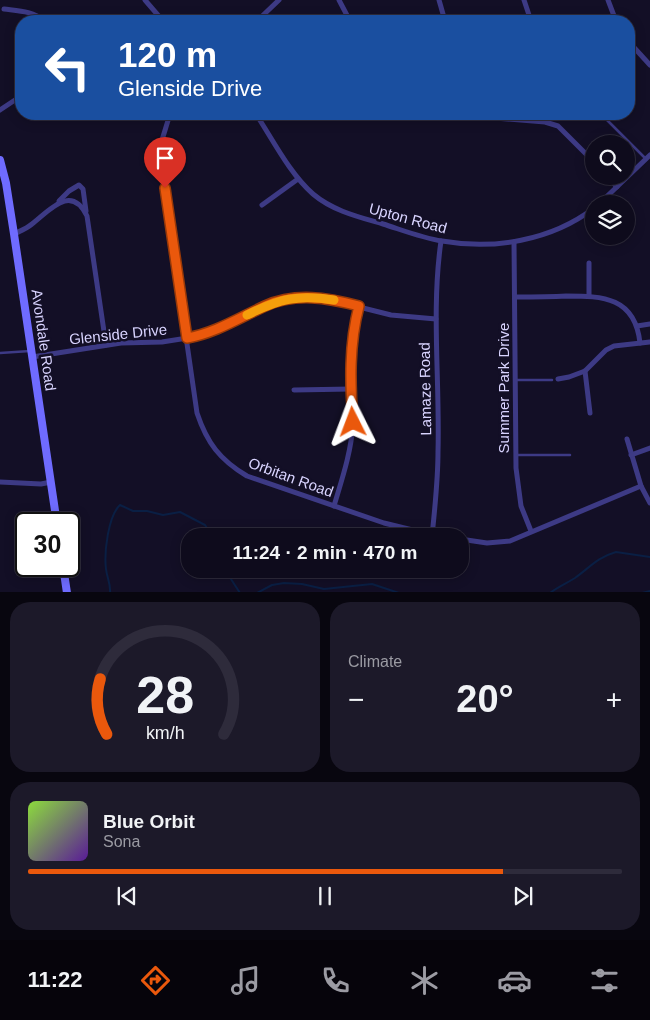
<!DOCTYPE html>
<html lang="en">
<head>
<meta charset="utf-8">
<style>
  body { margin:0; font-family:Arial,sans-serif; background:#1c1929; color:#f1f3f6; height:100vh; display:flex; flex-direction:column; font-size:19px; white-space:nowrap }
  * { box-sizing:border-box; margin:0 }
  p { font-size:16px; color:#9b9ba3 }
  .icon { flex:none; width:28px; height:28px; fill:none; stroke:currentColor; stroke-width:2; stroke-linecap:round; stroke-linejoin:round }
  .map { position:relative; height:592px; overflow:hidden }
  .panel { display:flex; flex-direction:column; gap:10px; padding:10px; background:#08060f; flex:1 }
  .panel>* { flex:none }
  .top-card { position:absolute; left:15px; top:15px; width:620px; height:105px; border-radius:20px; box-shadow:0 2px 12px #0003,0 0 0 1px #2e2b3b; background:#1a4fa0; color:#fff; overflow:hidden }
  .tools { position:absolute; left:585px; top:135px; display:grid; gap:10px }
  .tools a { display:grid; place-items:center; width:50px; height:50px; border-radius:50%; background:#0e0b1c; box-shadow:0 2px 12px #0003,0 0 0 1px #2e2b3b; font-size:25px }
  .speed { position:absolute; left:15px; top:512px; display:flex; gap:10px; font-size:25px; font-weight:700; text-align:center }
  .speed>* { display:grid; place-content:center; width:65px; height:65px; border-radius:50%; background:#0e0b1c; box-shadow:0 2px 12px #0003,0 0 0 1px #2e2b3b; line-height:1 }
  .speed .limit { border:2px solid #111; border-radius:8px; background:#fff; color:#111 }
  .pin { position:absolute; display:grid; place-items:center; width:42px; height:42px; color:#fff; margin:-51px -21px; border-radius:50% 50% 50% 0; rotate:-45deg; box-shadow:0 0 5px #0007 }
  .pin .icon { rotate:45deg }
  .me { position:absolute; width:55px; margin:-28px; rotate:357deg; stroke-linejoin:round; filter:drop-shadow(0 0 4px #0008) }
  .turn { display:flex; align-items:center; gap:18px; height:105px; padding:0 20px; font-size:22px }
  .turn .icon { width:65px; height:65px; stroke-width:2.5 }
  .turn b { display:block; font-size:35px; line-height:42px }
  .big { font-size:38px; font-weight:600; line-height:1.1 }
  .panel .card { flex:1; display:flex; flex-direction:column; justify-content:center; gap:8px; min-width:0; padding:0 18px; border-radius:20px; background:#1c1929 }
  .panel .dial { align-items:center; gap:0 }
  .dial svg { height:130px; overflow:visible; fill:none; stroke:#2e2b3b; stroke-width:7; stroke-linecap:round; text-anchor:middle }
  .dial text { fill:#f1f3f6; stroke:none }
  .song { display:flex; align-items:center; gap:15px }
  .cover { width:60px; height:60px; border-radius:8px; background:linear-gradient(135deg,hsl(90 70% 55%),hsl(270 70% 35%)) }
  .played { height:5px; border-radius:2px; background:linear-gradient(90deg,#ea580c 80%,#2e2b3b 80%) }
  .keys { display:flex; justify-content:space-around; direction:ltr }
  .heat { display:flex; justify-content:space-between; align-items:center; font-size:28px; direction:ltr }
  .panel .tiles { flex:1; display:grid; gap:10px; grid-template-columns:1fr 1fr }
  .card:last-child { grid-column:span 2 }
  .trip { position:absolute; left:181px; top:528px; width:288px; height:50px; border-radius:20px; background:#0e0b1c; box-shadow:0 2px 12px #0003,0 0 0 1px #2e2b3b; font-weight:600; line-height:50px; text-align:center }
  .menu { display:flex; height:80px; justify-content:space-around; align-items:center; background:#06040b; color:#9b9ba3 }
  .menu .icon { width:35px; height:35px }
  .menu .active { color:#ea580c }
  .menu b { font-size:22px; color:#f1f3f6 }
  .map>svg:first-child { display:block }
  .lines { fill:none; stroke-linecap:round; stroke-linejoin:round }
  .stream { stroke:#0a1f44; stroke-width:2 }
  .lane { stroke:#3d3a85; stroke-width:2.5 }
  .street { stroke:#3d3a85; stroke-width:5 }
  .secondary { stroke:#6f6bff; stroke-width:8 }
  .route-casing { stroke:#983908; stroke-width:12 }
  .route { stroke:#ea580c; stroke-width:9 }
  .slow { stroke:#f59e0b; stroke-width:9 }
  .labels { text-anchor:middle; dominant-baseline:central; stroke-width:5; stroke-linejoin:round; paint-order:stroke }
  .street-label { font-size:15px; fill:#d9d4ff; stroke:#130f26 }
</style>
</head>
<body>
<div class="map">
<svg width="650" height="593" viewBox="0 0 650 593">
  <rect width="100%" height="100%" fill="#130f26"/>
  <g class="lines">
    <!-- stream -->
    <g class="stream">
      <polyline points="228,569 229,576 240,593"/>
      <path d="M110,593C111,584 107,578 106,569C104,553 108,516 120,505L133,511H147L163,515L180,512L205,525L212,536"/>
      <polyline points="257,593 272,585 284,583 302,584 324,589 372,584 399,593"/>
      <path d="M550,593C558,587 567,583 575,578C589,568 598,557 616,552L650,557"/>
      <polyline points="642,593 650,591"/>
    </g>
    <!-- lane -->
    <g class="lane">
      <polyline points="601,114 645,158"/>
      <polyline points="0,353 30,351"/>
      <polyline points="515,380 552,380"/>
      <polyline points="517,455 570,455"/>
    </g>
    <!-- street -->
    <g class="street">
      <polyline points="145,0 163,21"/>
      <polyline points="339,0 350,21"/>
      <polyline points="439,0 445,21"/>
      <polyline points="524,0 531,21"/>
      <polyline points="608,0 616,21"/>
      <path d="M4,9C20,11 32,11 45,21"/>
      <polyline points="257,21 279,0"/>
      <polyline points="629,42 650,65"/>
      <polyline points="0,110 21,96"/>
      <path d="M170,114L162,140L160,157L197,413C207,443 220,460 247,476L384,523L437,536"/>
      <path d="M256,114C273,140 290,174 313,194C333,211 359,217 383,224C402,230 422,238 442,241C493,250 551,241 594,208"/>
      <polyline points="418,114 444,118 495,118 545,122 558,126 594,162"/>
      <polyline points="607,176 617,187"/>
      <polyline points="59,201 69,191 79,185 83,189 86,211"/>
      <polyline points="599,204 650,155"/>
      <polyline points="262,205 298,179"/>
      <path d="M14,234C20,231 26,229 32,224C49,211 71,183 87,216L106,345"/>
      <polyline points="514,242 516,468 521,506 531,531"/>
      <polyline points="589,263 589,296"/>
      <path d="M515,297C532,297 549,297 566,296C603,296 635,297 640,343"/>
      <polyline points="637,326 650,324"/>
      <polyline points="32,357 121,343 162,342 200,336 270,304 298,298 310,297 323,298 391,315 436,319"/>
      <polyline points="585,371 590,413"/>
      <polyline points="558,379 569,377 585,371 606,350 614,346 650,342"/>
      <polyline points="294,390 351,389"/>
      <polyline points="627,439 641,486 650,503"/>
      <polyline points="631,455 650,448"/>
      <polyline points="0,482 41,484 51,482"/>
      <path d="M334,506C342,479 351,453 353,424C353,413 351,401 351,390C350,362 352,334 359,306"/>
      <path d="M432,536C435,507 438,480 438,452C440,381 431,311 441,241"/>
      <polyline points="460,539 487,543 510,541 641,486"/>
    </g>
    <!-- secondary -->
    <g class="secondary">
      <polyline points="0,160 6,183 14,234 57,524"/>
      <polyline points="63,566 67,593"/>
    </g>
  </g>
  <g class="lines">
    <defs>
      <path id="route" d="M165,188L187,338C215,333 239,318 265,306C296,292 328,298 359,306C349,344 350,383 353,422"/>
    </defs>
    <!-- route casing -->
    <use href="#route" class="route-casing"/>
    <!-- route -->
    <use href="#route" class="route"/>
    <!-- slow -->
    <path class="slow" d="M247,315C279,299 298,294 334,300"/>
  </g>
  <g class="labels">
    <!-- street labels -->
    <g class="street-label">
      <text transform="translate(408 218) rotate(15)">Upton Road</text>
      <text transform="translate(118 334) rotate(-6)">Glenside Drive</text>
      <text transform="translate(44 340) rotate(82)">Avondale Road</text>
      <text transform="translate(503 388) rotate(-90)">Summer Park Drive</text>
      <text transform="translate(425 389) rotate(-91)">Lamaze Road</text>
      <text transform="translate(291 477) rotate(20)">Orbitan Road</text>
    </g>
  </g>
</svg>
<div class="tools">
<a><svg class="icon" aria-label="search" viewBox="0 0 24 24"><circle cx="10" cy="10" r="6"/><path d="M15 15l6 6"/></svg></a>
<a><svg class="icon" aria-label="layers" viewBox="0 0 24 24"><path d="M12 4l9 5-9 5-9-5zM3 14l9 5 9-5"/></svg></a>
</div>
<div class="speed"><div class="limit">30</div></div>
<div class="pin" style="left:165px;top:188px;background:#d93025"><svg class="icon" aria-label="arrive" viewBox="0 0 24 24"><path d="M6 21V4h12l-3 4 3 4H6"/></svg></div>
<svg class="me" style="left:353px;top:422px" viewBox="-20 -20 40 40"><path d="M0-17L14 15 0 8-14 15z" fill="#ea580c" stroke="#fff" stroke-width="4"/></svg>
<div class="trip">11:24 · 2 min · 470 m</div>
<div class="top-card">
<div class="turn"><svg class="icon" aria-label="left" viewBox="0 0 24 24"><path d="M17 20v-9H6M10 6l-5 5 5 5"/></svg><div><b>120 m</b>Glenside Drive</div></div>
</div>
</div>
<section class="panel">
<div class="tiles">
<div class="card dial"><svg viewBox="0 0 100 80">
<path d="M14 69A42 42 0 1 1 86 69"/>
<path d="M14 69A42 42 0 0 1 10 35" stroke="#ea580c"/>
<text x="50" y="56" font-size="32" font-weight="700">28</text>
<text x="50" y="72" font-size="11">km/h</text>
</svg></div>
<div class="card"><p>Climate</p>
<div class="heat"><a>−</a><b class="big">20°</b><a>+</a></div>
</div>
<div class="card">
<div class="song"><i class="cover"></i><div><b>Blue Orbit</b><p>Sona</p></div></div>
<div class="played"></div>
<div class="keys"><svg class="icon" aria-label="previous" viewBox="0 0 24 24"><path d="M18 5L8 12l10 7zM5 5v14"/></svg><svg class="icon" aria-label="pause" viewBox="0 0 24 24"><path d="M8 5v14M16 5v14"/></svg><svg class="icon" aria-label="next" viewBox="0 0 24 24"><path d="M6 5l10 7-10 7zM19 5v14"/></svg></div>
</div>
</div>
</section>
<nav class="menu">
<b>11:22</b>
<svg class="icon active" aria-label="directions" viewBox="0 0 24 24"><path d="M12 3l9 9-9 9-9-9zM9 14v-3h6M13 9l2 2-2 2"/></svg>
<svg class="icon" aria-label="music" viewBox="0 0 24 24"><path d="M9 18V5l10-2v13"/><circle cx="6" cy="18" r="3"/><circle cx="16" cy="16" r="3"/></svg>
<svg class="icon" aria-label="phone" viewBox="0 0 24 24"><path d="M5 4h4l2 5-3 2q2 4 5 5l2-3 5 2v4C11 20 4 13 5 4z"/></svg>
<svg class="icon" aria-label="climate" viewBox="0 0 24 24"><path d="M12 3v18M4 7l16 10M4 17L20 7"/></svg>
<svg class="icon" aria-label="car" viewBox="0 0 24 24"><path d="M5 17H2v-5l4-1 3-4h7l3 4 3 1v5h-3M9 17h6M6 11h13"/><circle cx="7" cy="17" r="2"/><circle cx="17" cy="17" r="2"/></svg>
<svg class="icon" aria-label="filters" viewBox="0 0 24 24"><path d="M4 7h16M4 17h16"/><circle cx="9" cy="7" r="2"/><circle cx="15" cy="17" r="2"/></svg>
</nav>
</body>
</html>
